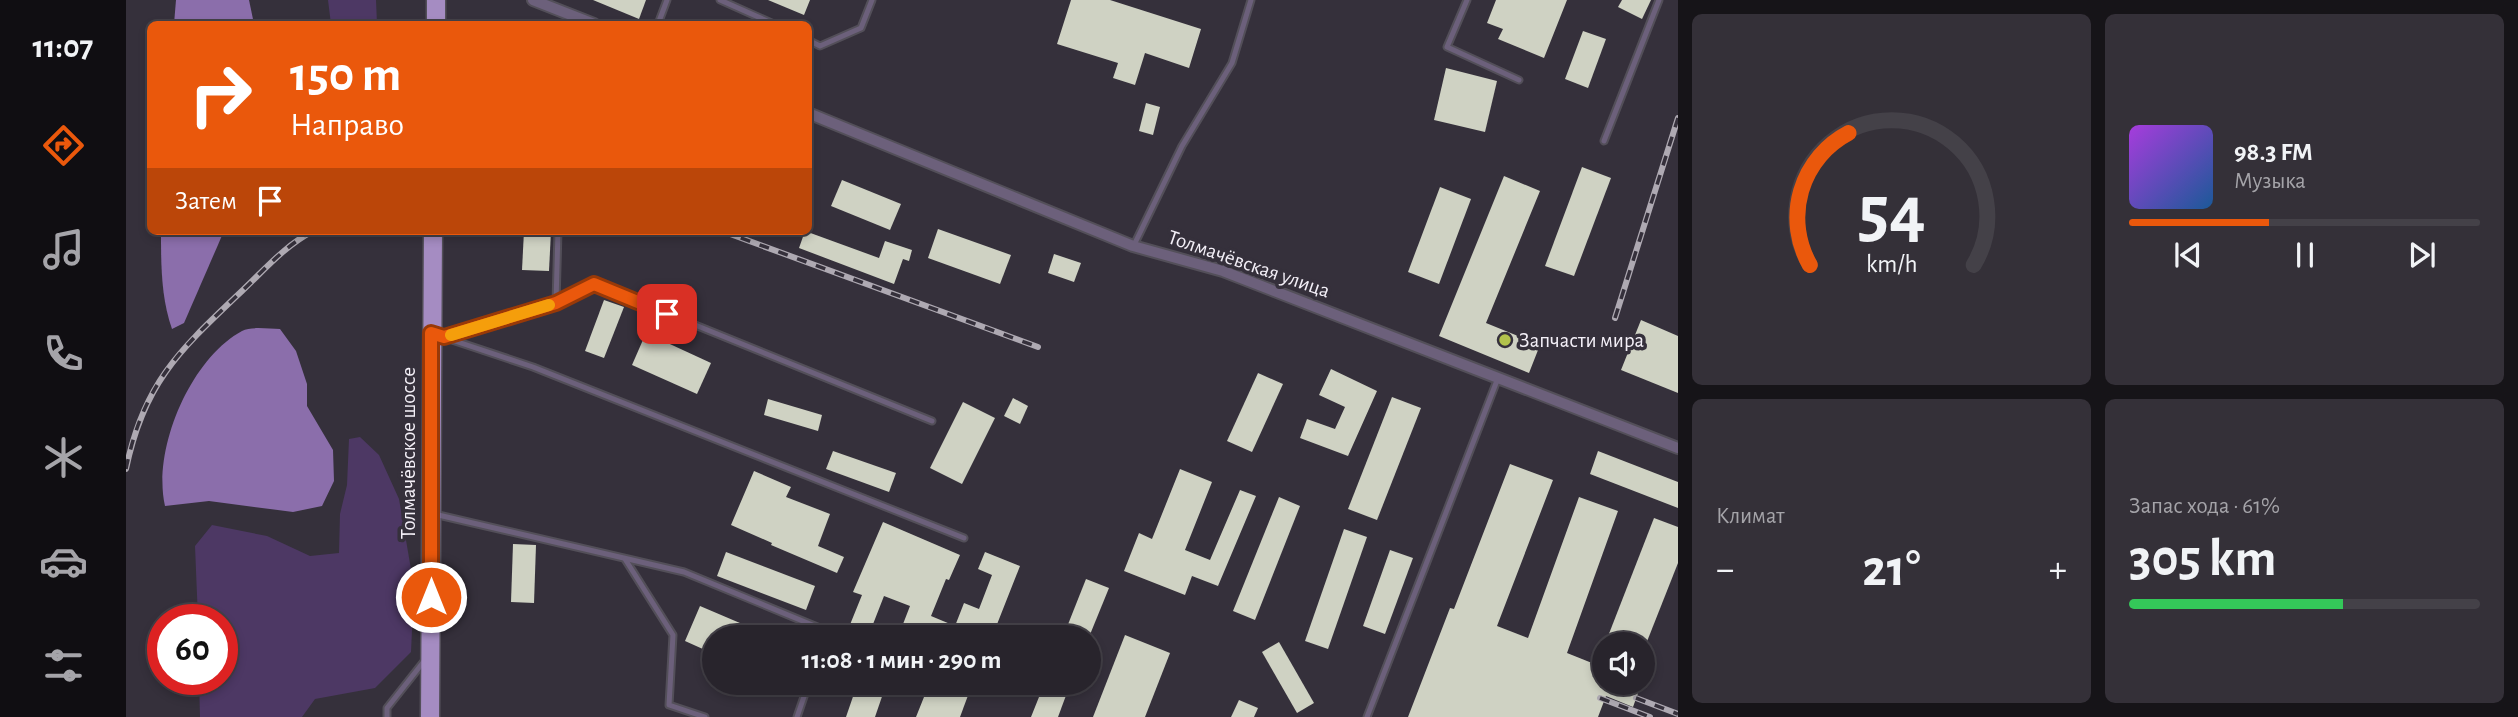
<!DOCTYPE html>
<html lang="ru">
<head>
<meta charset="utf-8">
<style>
  body { margin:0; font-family:"Alegreya Sans",sans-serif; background:#343038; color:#f1f3f6; height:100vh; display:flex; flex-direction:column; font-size:26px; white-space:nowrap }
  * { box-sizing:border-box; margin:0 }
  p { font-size:23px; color:#a5a4a9 }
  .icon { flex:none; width:38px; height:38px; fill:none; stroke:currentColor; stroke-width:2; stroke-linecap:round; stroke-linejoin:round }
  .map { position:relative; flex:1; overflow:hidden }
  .panel { display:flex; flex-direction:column; gap:14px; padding:14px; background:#161418; width:840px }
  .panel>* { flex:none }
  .guide { position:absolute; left:21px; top:21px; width:665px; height:214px; border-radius:10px; box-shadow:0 4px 10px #0003,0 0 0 2px #444148; background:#ea580c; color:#fff; overflow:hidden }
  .fabs { position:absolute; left:1466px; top:632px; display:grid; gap:14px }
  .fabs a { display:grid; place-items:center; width:63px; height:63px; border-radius:50%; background:#28242c; box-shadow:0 4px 10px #0003,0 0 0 2px #444148; font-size:35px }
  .speed { position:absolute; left:21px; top:604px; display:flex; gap:14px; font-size:35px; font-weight:700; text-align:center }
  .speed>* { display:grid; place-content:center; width:91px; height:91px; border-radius:50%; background:#28242c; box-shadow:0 4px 10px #0003,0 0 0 2px #444148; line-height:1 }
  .speed .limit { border:10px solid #d22; background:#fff; color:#111 }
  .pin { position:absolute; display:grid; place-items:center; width:60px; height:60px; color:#fff; margin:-30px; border-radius:14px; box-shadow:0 4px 10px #0006 }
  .me { position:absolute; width:77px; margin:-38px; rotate:0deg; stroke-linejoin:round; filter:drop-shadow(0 0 5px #0008) }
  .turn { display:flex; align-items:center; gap:24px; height:147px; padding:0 28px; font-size:32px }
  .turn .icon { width:91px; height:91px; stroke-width:2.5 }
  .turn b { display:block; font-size:49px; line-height:60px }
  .then { display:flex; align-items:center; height:66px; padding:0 28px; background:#0003; gap:14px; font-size:26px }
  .big { font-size:52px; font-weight:700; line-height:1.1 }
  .panel .card { flex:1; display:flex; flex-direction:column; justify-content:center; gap:10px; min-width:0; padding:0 24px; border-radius:10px; background:#343038 }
  .panel .dial { align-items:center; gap:0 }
  .dial svg { height:182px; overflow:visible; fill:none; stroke:#444148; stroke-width:7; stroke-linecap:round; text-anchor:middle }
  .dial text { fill:#f1f3f6; stroke:none }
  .song { display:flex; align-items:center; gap:21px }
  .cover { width:84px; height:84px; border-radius:10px; background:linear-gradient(135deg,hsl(280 70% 55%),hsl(210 70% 35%)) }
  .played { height:7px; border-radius:4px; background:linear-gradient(90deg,#ea580c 40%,#444148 40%) }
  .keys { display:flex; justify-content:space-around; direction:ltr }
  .heat { display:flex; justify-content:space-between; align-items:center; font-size:38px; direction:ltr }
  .charge { height:10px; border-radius:5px; background:linear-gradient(90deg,#34c759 61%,#444148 0) }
  .panel .tiles { flex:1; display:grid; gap:14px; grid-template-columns:repeat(2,1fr) }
  .trip { position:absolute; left:576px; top:625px; width:399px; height:70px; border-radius:35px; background:#28242c; box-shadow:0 4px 10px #0003,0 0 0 2px #444148; font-weight:700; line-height:70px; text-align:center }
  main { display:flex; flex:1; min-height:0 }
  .tabs { display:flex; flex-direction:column; width:126px; justify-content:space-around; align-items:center; background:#100e12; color:#a5a4a9 }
  .tabs .icon { width:49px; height:49px }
  .tabs .current { color:#ea580c }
  .tabs b { font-size:32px; color:#f1f3f6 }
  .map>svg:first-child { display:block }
  .green { fill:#4d3864 }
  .water { fill:#8b6eab }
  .building { fill:#cfd2c3 }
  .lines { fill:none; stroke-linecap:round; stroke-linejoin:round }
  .lane-casing { stroke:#534f59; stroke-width:9 }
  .street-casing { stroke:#534f59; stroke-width:14 }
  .primary-casing { stroke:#534f59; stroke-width:21 }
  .lane { stroke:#6c607b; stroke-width:5 }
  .street { stroke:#6c607b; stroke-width:10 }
  .primary { stroke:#a58cc2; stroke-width:18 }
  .rail-casing { stroke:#aea9b2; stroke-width:6 }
  .rail { stroke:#35303b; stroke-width:3.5; stroke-dasharray:10; stroke-linecap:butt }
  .route-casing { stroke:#983908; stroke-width:18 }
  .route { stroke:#ea580c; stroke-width:12 }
  .slow { stroke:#f59e0b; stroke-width:12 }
  .poi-dot { fill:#b2c34c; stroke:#35303b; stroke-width:2.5 }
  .labels { text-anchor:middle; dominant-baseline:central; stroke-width:7; stroke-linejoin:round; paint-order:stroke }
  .street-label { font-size:21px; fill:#f3eff7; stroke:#35303b }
  .poi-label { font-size:21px; fill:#f3eff7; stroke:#35303b; text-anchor:start }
</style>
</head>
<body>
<main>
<nav class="tabs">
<b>11:07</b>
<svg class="icon current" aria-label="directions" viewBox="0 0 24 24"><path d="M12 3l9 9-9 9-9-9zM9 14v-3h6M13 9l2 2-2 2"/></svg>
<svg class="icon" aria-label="music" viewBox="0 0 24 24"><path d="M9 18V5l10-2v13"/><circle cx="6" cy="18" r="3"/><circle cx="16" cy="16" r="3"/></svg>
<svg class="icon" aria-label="phone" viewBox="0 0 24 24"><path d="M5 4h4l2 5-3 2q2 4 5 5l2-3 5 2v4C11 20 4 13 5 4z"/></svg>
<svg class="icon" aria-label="climate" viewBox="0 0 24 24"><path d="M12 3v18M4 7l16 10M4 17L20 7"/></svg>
<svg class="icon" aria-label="car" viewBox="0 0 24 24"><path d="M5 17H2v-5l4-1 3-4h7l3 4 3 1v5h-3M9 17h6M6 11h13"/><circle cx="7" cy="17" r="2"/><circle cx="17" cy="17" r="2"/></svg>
<svg class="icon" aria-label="filters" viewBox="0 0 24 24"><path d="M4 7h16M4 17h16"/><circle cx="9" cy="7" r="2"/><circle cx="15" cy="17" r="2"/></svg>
</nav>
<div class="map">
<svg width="1552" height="717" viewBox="0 0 1552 717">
  <rect width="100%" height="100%" fill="#35303b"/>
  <!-- green -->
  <g class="green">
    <polygon points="202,0 250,0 251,24 205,24"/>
    <polygon points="234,437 253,455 273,499 288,587 285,652 249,688 189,699 176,717 74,717 73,679 96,679 96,620 72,619 69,546 86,525 141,536 184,556 213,553 214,514 221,485 223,439"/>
  </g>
  <!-- water -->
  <g class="water">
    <polygon points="50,0 123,0 128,24 48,24"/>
    <path d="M35,231H98L58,323L46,329C35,298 35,264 35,231Z"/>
    <path d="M154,329L170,351L181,384V406L207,450L208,481L196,506L167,512L83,501L39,506C26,450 64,359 116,331C125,326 143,329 154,329Z"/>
  </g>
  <!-- building -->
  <g class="building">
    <polygon points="467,0 520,0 513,19"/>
    <polygon points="642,0 684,0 678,15"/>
    <polygon points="945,0 984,0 1075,29 1063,68 1019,53 1009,85 987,78 992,63 931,44"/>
    <polygon points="1370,0 1441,0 1418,58 1372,39 1377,29 1361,23"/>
    <polygon points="1496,0 1525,0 1516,19 1492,7"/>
    <polygon points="1457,31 1480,39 1462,88 1439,79"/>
    <polygon points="1320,68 1371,81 1359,132 1308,120"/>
    <polygon points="1020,103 1034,107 1027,135 1013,131"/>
    <polygon points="1456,167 1485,178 1448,276 1419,266"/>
    <polygon points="1378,176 1414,191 1360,323 1414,345 1403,373 1313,336"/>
    <polygon points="716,180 775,204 764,230 705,206"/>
    <polygon points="1314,187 1345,199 1313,284 1282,272"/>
    <polygon points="812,229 885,255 874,284 802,258"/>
    <polygon points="398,231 425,231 423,271 396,270"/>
    <polygon points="679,231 753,258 759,241 786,250 783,261 777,259 768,284 673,248"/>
    <polygon points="928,254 955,263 948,282 922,273"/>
    <polygon points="478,300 498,307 478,358 459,351"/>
    <polygon points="1515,320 1552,336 1552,393 1495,370"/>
    <polygon points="520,333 585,363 571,394 506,365"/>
    <polygon points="1205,369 1251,391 1222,456 1174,438 1181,419 1209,429 1219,407 1193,395"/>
    <polygon points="1132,373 1157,384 1126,452 1101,441"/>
    <polygon points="1266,397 1295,408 1251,520 1222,509"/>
    <polygon points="887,398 902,406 894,424 878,416"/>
    <polygon points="642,399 696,415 692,431 638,415"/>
    <polygon points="837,402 869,418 836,484 804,468"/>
    <polygon points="707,451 770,473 763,492 700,469"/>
    <polygon points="1472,451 1552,482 1552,508 1464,474"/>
    <polygon points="1384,464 1427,480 1371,626 1402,638 1453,497 1492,511 1441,653 1471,665 1479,646 1479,682 1516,682 1507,707 1480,696 1472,717 1282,717 1324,608 1328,609"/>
    <polygon points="1054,469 1086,482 1059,550 1084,560 1114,490 1130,496 1092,586 1066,576 1059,595 998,571 1013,533 1026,539"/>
    <polygon points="628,471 665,487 660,497 704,514 692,546 718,557 711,573 645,545 646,543 605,525"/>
    <polygon points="1153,497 1174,506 1129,620 1107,611"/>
    <polygon points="1528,518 1552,527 1552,563 1520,644 1479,644"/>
    <polygon points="757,522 834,555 823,580 820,579 805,616 829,626 838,603 853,609 866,575 852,569 859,552 894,566 866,637 772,637 784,606 758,596 742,637 719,637 736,595 727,592"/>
    <polygon points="1218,529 1241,537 1202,649 1179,641"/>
    <polygon points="387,544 410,545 408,603 385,602"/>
    <polygon points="1264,550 1287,558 1259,634 1237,626"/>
    <polygon points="600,552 689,586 680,610 591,576"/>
    <polygon points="960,579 983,588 963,637 937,637"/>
    <polygon points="574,606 647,637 588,637 588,654 559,641"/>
    <polygon points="999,635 1044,653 1019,717 967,717"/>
    <polygon points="1153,642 1188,703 1171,713 1136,652"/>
    <polygon points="732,682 761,682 749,717 720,717"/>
    <polygon points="804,682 847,682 834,717 790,717"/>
    <polygon points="919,682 945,682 932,717 905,717"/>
    <polygon points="1113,700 1132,708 1128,717 1105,717"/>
  </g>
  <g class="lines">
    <defs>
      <g id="lane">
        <polyline points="594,0 648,24"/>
        <polyline points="1341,0 1321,47 1393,80"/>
        <polyline points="532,24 541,0"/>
        <polyline points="682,40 694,46 735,28 746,0"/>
        <polyline points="1478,141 1533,0"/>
        <polyline points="1008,245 1056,146 1106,63 1125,0"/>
        <polyline points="430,303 432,231"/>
        <polyline points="311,335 407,367 838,538"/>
        <polyline points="318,337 430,303 468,284 806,421"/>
        <polyline points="308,514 558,572 701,631 699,637"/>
        <polyline points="499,559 547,635 543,705 579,717"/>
        <polyline points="261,717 261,708 299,660"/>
        <polyline points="671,717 683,682"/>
        <polyline points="1241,717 1372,378"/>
      </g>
      <g id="street">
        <polyline points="407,0 468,24"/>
        <polyline points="682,113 1007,246 1097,271 1552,448"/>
      </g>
      <g id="primary">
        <polyline points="310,24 310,0"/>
        <polyline points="304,717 307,231"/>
      </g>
    </defs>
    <!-- lane casing -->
    <use href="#lane" class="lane-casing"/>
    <!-- street casing -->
    <use href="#street" class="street-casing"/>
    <!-- primary casing -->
    <use href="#primary" class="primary-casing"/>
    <!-- lane -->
    <use href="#lane" class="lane"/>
    <!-- street -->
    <use href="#street" class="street"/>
    <!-- primary -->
    <use href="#primary" class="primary"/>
    <defs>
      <g id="rail">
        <polyline points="596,231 912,347"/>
        <polyline points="1489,318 1552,118"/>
        <path d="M0,469C18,381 55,349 118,289C140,268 160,245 187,231"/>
        <polyline points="1474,698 1524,717"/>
        <polyline points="1510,698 1552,714"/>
      </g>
    </defs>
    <!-- rail casing -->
    <use href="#rail" class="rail-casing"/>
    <!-- rail -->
    <use href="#rail" class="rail"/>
  </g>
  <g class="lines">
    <defs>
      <polyline id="route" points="305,597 305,333 318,337 430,303 468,284 541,314"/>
    </defs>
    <!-- route casing -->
    <use href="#route" class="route-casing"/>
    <!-- route -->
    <use href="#route" class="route"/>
    <!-- slow -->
    <polyline class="slow" points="325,335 423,305"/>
  </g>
  <!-- markers -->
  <circle class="poi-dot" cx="1379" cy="340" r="7"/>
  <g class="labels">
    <!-- street labels -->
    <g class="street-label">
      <text transform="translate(1123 264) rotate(19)">Толмачёвская улица</text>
      <text transform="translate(282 453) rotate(-90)">Толмачёвское шоссе</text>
    </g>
    <!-- poi labels -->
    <g class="poi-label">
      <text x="1393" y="340">Запчасти мира</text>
    </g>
  </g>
</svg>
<div class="fabs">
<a><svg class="icon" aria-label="sound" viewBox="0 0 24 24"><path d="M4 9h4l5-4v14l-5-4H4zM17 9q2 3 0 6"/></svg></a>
</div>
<div class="speed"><div class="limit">60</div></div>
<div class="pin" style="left:541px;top:314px;background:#d93025"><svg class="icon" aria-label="arrive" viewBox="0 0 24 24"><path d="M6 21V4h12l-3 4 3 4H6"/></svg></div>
<svg class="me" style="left:305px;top:597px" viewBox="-20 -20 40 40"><circle r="17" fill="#ea580c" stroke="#fff" stroke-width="3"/><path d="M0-11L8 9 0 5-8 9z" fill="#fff"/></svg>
<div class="trip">11:08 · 1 мин · 290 m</div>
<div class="guide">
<div class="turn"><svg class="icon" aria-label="right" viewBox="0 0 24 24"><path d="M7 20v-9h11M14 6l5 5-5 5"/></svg><div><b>150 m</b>Направо</div></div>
<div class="then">Затем<svg class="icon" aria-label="arrive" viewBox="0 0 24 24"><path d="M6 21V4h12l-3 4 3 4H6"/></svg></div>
</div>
</div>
<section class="panel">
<div class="tiles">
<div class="card dial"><svg viewBox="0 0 100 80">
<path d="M14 69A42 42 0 1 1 86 69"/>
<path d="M14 69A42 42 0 0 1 31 11" stroke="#ea580c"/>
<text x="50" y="56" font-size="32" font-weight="700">54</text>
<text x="50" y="72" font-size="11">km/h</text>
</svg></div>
<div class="card">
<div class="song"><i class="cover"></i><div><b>98.3 FM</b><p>Музыка</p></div></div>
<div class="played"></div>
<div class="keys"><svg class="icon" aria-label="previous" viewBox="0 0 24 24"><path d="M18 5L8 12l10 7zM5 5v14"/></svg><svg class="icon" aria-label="pause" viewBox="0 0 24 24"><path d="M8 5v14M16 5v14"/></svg><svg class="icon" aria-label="next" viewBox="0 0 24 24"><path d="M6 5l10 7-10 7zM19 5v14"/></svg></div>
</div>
<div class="card"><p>Климат</p>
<div class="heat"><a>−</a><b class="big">21°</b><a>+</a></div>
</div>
<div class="card"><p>Запас хода · 61%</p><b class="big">305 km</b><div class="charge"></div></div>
</div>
</section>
</main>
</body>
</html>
